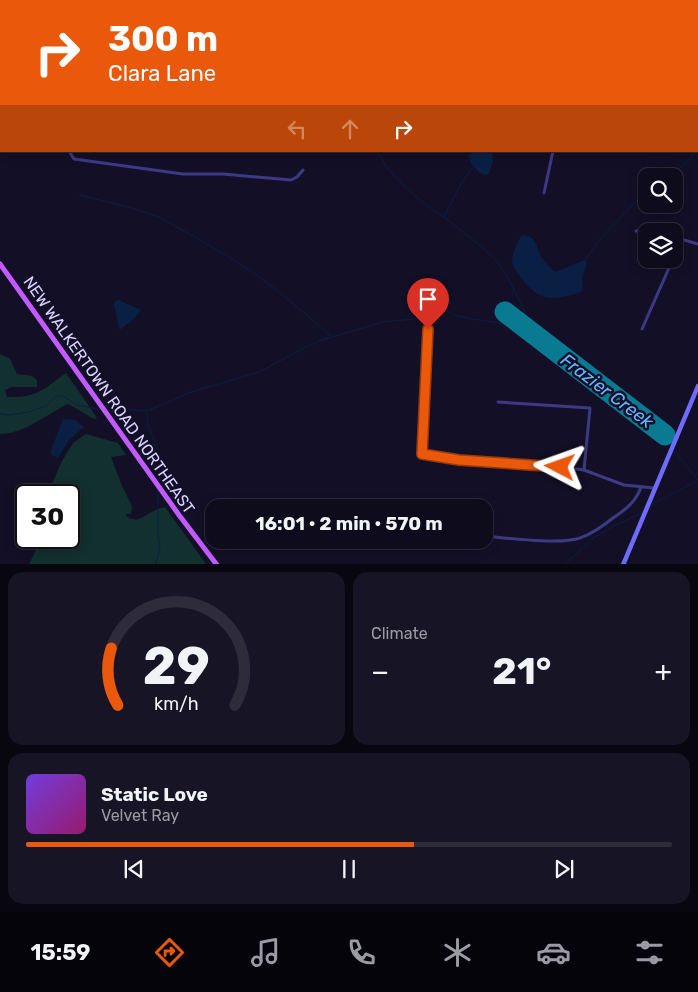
<!DOCTYPE html>
<html lang="en">
<head>
<meta charset="utf-8">
<style>
  body { margin:0; font-family:Rubik,sans-serif; background:#171425; color:#f1f3f6; height:100vh; display:flex; flex-direction:column; font-size:19px; white-space:nowrap }
  * { box-sizing:border-box; margin:0 }
  p { font-size:16px; color:#9b9ba3 }
  .icon { flex:none; width:28px; height:28px; fill:none; stroke:currentColor; stroke-width:2; stroke-linecap:round; stroke-linejoin:round }
  .map { position:relative; height:564px; overflow:hidden }
  .details { display:flex; flex-direction:column; gap:8px; padding:8px; background:#08060f; flex:1 }
  .details>* { flex:none }
  .banner { position:absolute; left:0px; top:0px; width:699px; height:152px; box-shadow:0 2px 12px #0003,0 0 0 1px #2e2b3b; background:#ea580c; color:#fff; overflow:hidden }
  .buttons { position:absolute; left:638px; top:168px; display:grid; gap:10px }
  .buttons a { display:grid; place-items:center; width:45px; height:45px; border-radius:10px; background:#0e0b1c; box-shadow:0 2px 12px #0003,0 0 0 1px #2e2b3b; font-size:25px }
  .speed { position:absolute; left:15px; top:484px; display:flex; gap:10px; font-size:25px; font-weight:700; text-align:center }
  .speed>* { display:grid; place-content:center; width:65px; height:65px; border-radius:50%; background:#0e0b1c; box-shadow:0 2px 12px #0003,0 0 0 1px #2e2b3b; line-height:1 }
  .speed .limit { border:2px solid #111; border-radius:8px; background:#fff; color:#111 }
  .pin { position:absolute; display:grid; place-items:center; width:42px; height:42px; color:#fff; margin:-51px -21px; border-radius:50% 50% 50% 0; rotate:-45deg; box-shadow:0 0 5px #0007 }
  .pin .icon { rotate:45deg }
  .me { position:absolute; width:55px; margin:-28px; rotate:274deg; stroke-linejoin:round; filter:drop-shadow(0 0 4px #0008) }
  .turn { display:flex; align-items:center; gap:18px; height:105px; padding:0 25px; font-size:22px }
  .turn .icon { width:65px; height:65px; stroke-width:2.5 }
  .turn b { display:block; font-size:35px; line-height:42px }
  .lanes { display:flex; align-items:center; height:48px; padding:0 25px; background:#0003; justify-content:center; gap:25px; direction:ltr }
  .lanes .off { opacity:.35 }
  .big { font-size:38px; font-weight:700; line-height:1.1 }
  .details .widget { flex:1; display:flex; flex-direction:column; justify-content:center; gap:8px; min-width:0; padding:0 18px; border-radius:15px; background:#171425 }
  .details .dial { align-items:center; gap:0 }
  .dial svg { height:130px; overflow:visible; fill:none; stroke:#2e2b3b; stroke-width:7; stroke-linecap:round; text-anchor:middle }
  .dial text { fill:#f1f3f6; stroke:none }
  .song { display:flex; align-items:center; gap:15px }
  .cover { width:60px; height:60px; border-radius:8px; background:linear-gradient(135deg,hsl(260 70% 55%),hsl(320 70% 35%)) }
  .played { height:5px; border-radius:2px; background:linear-gradient(90deg,#ea580c 60%,#2e2b3b 60%) }
  .keys { display:flex; justify-content:space-around; direction:ltr }
  .heat { display:flex; justify-content:space-between; align-items:center; font-size:28px; direction:ltr }
  .details .tiles { flex:1; display:grid; gap:8px; grid-template-columns:1fr 1fr }
  .widget:last-child { grid-column:span 2 }
  .trip { position:absolute; left:205px; top:499px; width:288px; height:50px; border-radius:15px; background:#0e0b1c; box-shadow:0 2px 12px #0003,0 0 0 1px #2e2b3b; font-weight:700; line-height:50px; text-align:center }
  .tabs { display:flex; height:80px; justify-content:space-around; align-items:center; background:#06040b; color:#9b9ba3 }
  .tabs .icon { width:35px; height:35px }
  .tabs .selected { color:#ea580c }
  .tabs b { font-size:22px; color:#f1f3f6 }
  .map>svg:first-child { display:block }
  .green { fill:#12302f }
  .water { fill:#0a1f44 }
  .lines { fill:none; stroke-linecap:round; stroke-linejoin:round }
  .stream { stroke:#0a1f44; stroke-width:1 }
  .runway { stroke:#0a7a92; stroke-width:21 }
  .street { stroke:#3d3a85; stroke-width:3 }
  .secondary { stroke:#6f6bff; stroke-width:4.5 }
  .primary { stroke:#c25bff; stroke-width:5 }
  .route-casing { stroke:#983908; stroke-width:12 }
  .route { stroke:#ea580c; stroke-width:9 }
  .labels { text-anchor:middle; dominant-baseline:central; stroke-width:5; stroke-linejoin:round; paint-order:stroke }
  .street-label { font-size:16px; fill:#d9d4ff; stroke:#130f26 }
  .water-label { font-size:18px; font-style:italic; fill:#62b6ff; stroke:#130f26 }
</style>
</head>
<body>
<div class="map">
<svg width="698" height="565" viewBox="0 0 698 565">
  <rect width="100%" height="100%" fill="#130f26"/>
  <!-- green -->
  <g class="green">
    <path d="M0,354L10,359L17,374L32,376L37,380V387H12L5,390L7,397C37,398 42,390 66,373L97,418L94,419L68,404C46,414 25,434 0,434Z"/>
    <path d="M86,434L118,443L126,455L111,457L122,486L132,506L131,514H126L127,517L136,520C148,516 151,510 165,507L206,564H29L37,548L38,538H69V495H47L62,461L73,443Z"/>
  </g>
  <!-- water -->
  <g class="water">
    <path d="M471,151H492L493,162L489,174L483,175C476,169 465,161 471,151Z"/>
    <path d="M522,235C535,236 536,244 540,254C541,258 552,270 555,272L585,260L587,264L582,277L583,288L581,292C570,296 552,301 542,296C532,293 513,271 512,261C512,253 518,241 522,235Z"/>
    <polygon points="119,300 141,310 136,317 121,329 119,329 114,304 115,301"/>
    <polygon points="63,419 75,420 84,427 69,440 58,458 51,455 50,453"/>
  </g>
  <g class="lines">
    <!-- stream -->
    <g class="stream">
      <polyline points="303,0 303,1"/>
      <polyline points="377,151 387,168 405,187 426,205 444,217 482,247 497,261 509,280 534,329 549,347 576,372 598,388 654,423 671,446"/>
      <polyline points="668,176 684,165 697,151"/>
      <polyline points="79,195 129,207 159,217 200,240 232,259 261,278 294,304 332,337"/>
      <polyline points="444,216 461,184 474,166"/>
      <polyline points="585,260 601,238 646,191"/>
      <polyline points="106,406 115,399 118,400 122,409 147,411 191,392 259,372 302,349 322,340 383,322 414,319 439,311 449,312 457,316 473,319 533,328"/>
      <polyline points="147,411 148,423 156,446 158,480"/>
      <polyline points="0,414 9,415 28,412 46,406 56,396 63,396 77,405 97,409"/>
      <polyline points="673,449 698,480"/>
      <polyline points="649,508 659,500 697,481"/>
      <polyline points="155,565 160,549 158,533 158,489"/>
      <polyline points="564,565 593,538 616,525 643,512"/>
    </g>
    <!-- runway -->
    <polyline class="runway" points="505,312 665,435"/>
    <!-- street -->
    <g class="street">
      <polyline points="369,1 369,0"/>
      <polyline points="587,1 588,0"/>
      <polyline points="644,1 644,0"/>
      <polyline points="0,104 1,103"/>
      <polyline points="69,151 74,159 183,174 223,174 291,180 297,177 303,170"/>
      <polyline points="544,193 553,151"/>
      <polyline points="636,231 646,230 652,231"/>
      <polyline points="674,237 698,244"/>
      <polyline points="674,258 682,239"/>
      <polyline points="429,329 422,454 459,460 570,468 584,470 624,485 654,488"/>
      <polyline points="642,329 673,259"/>
      <polyline points="498,402 590,408 584,470"/>
      <path d="M484,536C507,538 560,545 580,538C592,534 603,526 613,518C625,510 636,502 641,487"/>
    </g>
    <!-- secondary -->
    <polyline class="secondary" points="623,565 698,386"/>
    <!-- primary -->
    <polyline class="primary" points="0,264 179,515 217,565"/>
  </g>
  <g class="lines">
    <defs>
      <polyline id="route" points="428,329 422,454 459,460 560,467"/>
    </defs>
    <!-- route casing -->
    <use href="#route" class="route-casing"/>
    <!-- route -->
    <use href="#route" class="route"/>
  </g>
  <g class="labels">
    <!-- street labels -->
    <g class="street-label">
      <text transform="translate(109 395) rotate(55)">NEW WALKERTOWN ROAD NORTHEAST</text>
    </g>
    <!-- water labels -->
    <g class="water-label">
      <text transform="translate(607 391) rotate(37)">Frazier Creek</text>
    </g>
  </g>
</svg>
<div class="buttons">
<a><svg class="icon" aria-label="search" viewBox="0 0 24 24"><circle cx="10" cy="10" r="6"/><path d="M15 15l6 6"/></svg></a>
<a><svg class="icon" aria-label="layers" viewBox="0 0 24 24"><path d="M12 4l9 5-9 5-9-5zM3 14l9 5 9-5"/></svg></a>
</div>
<div class="speed"><div class="limit">30</div></div>
<div class="pin" style="left:428px;top:329px;background:#d93025"><svg class="icon" aria-label="arrive" viewBox="0 0 24 24"><path d="M6 21V4h12l-3 4 3 4H6"/></svg></div>
<svg class="me" style="left:560px;top:467px" viewBox="-20 -20 40 40"><path d="M0-17L14 15 0 8-14 15z" fill="#ea580c" stroke="#fff" stroke-width="4"/></svg>
<div class="trip">16:01 · 2 min · 570 m</div>
<div class="banner">
<div class="turn"><svg class="icon" aria-label="right" viewBox="0 0 24 24"><path d="M7 20v-9h11M14 6l5 5-5 5"/></svg><div><b>300 m</b>Clara Lane</div></div>
<div class="lanes"><svg class="icon off" aria-label="left" viewBox="0 0 24 24"><path d="M17 20v-9H6M10 6l-5 5 5 5"/></svg><svg class="icon off" aria-label="ahead" viewBox="0 0 24 24"><path d="M12 20V5M6 11l6-6 6 6"/></svg><svg class="icon" aria-label="right" viewBox="0 0 24 24"><path d="M7 20v-9h11M14 6l5 5-5 5"/></svg></div>
</div>
</div>
<section class="details">
<div class="tiles">
<div class="widget dial"><svg viewBox="0 0 100 80">
<path d="M14 69A42 42 0 1 1 86 69"/>
<path d="M14 69A42 42 0 0 1 10 34" stroke="#ea580c"/>
<text x="50" y="56" font-size="32" font-weight="700">29</text>
<text x="50" y="72" font-size="11">km/h</text>
</svg></div>
<div class="widget"><p>Climate</p>
<div class="heat"><a>−</a><b class="big">21°</b><a>+</a></div>
</div>
<div class="widget">
<div class="song"><i class="cover"></i><div><b>Static Love</b><p>Velvet Ray</p></div></div>
<div class="played"></div>
<div class="keys"><svg class="icon" aria-label="previous" viewBox="0 0 24 24"><path d="M18 5L8 12l10 7zM5 5v14"/></svg><svg class="icon" aria-label="pause" viewBox="0 0 24 24"><path d="M8 5v14M16 5v14"/></svg><svg class="icon" aria-label="next" viewBox="0 0 24 24"><path d="M6 5l10 7-10 7zM19 5v14"/></svg></div>
</div>
</div>
</section>
<nav class="tabs">
<b>15:59</b>
<svg class="icon selected" aria-label="directions" viewBox="0 0 24 24"><path d="M12 3l9 9-9 9-9-9zM9 14v-3h6M13 9l2 2-2 2"/></svg>
<svg class="icon" aria-label="music" viewBox="0 0 24 24"><path d="M9 18V5l10-2v13"/><circle cx="6" cy="18" r="3"/><circle cx="16" cy="16" r="3"/></svg>
<svg class="icon" aria-label="phone" viewBox="0 0 24 24"><path d="M5 4h4l2 5-3 2q2 4 5 5l2-3 5 2v4C11 20 4 13 5 4z"/></svg>
<svg class="icon" aria-label="climate" viewBox="0 0 24 24"><path d="M12 3v18M4 7l16 10M4 17L20 7"/></svg>
<svg class="icon" aria-label="car" viewBox="0 0 24 24"><path d="M5 17H2v-5l4-1 3-4h7l3 4 3 1v5h-3M9 17h6M6 11h13"/><circle cx="7" cy="17" r="2"/><circle cx="17" cy="17" r="2"/></svg>
<svg class="icon" aria-label="filters" viewBox="0 0 24 24"><path d="M4 7h16M4 17h16"/><circle cx="9" cy="7" r="2"/><circle cx="15" cy="17" r="2"/></svg>
</nav>
</body>
</html>
